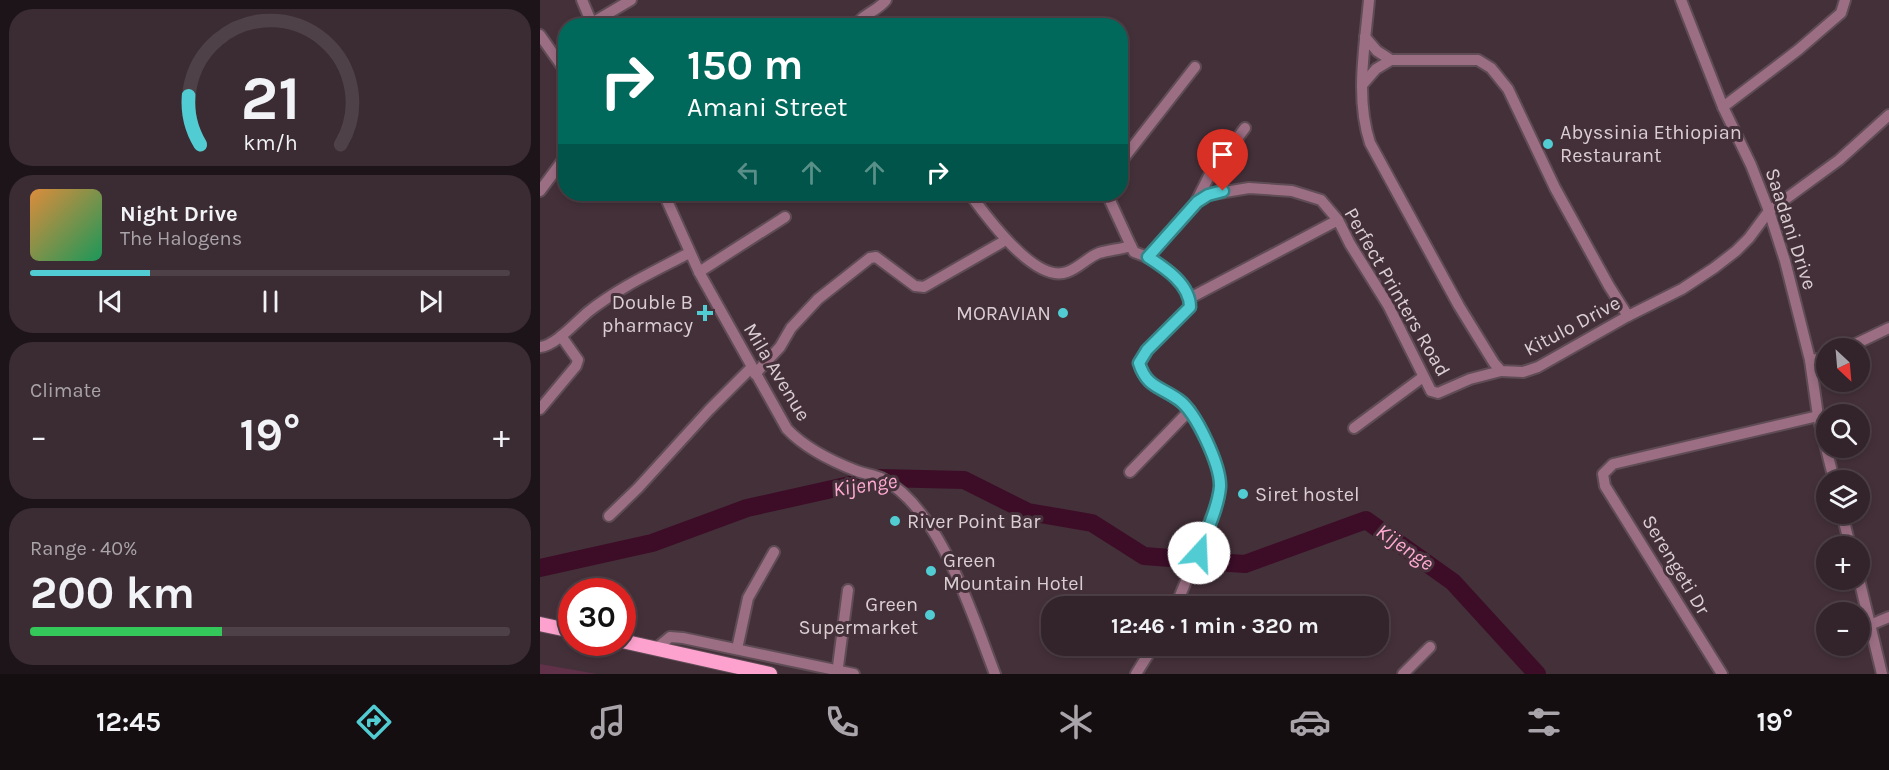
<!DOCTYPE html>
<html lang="en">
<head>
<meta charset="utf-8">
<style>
  body { margin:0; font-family:Karla,sans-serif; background:#3b2c33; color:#f1f3f6; height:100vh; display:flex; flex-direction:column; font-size:22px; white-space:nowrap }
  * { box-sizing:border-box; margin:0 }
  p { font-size:20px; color:#a9a4a9 }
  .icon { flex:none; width:33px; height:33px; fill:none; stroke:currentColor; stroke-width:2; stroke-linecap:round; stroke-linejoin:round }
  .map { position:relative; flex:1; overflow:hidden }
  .details { display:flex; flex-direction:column; gap:9px; padding:9px; background:#1c1418; width:540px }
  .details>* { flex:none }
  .hud { position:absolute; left:18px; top:18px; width:570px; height:183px; border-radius:24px; box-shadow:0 3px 9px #0003,0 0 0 2px #4e4147; background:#00695c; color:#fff; overflow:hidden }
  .needle { width:39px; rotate:154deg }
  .buttons { position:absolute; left:1276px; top:338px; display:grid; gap:12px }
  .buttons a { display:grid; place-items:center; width:54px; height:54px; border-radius:50%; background:#33242b; box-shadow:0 3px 9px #0003,0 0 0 2px #4e4147; font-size:30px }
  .speed { position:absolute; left:18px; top:578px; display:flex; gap:12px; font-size:30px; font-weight:700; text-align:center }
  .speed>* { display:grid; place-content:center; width:78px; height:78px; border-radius:50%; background:#33242b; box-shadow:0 3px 9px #0003,0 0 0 2px #4e4147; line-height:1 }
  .speed .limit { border:9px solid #d22; background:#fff; color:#111 }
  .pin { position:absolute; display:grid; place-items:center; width:51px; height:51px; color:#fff; margin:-62px -26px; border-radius:50% 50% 50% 0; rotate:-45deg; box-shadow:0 0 6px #0007 }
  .pin .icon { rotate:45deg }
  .me { position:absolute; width:66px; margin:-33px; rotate:20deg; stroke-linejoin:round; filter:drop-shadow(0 0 4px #0008) }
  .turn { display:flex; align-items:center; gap:21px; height:126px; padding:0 30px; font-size:27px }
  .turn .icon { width:78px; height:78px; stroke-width:2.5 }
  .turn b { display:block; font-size:42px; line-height:51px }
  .lanes { display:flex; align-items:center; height:57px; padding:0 30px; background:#0003; justify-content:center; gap:30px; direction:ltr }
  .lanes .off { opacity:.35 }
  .big { font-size:45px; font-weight:700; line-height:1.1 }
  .details .widget { flex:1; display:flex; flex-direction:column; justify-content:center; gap:9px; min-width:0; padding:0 21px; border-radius:24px; background:#3b2c33 }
  .details .dial { align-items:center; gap:0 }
  .dial svg { height:156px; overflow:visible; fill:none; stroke:#4e4147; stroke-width:7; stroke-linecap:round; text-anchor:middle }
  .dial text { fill:#f1f3f6; stroke:none }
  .song { display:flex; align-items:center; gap:18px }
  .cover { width:72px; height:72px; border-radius:9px; background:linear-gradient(135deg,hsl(30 70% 55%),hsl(150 70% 35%)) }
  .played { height:6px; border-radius:3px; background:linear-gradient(90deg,#51ccd2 25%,#4e4147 25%) }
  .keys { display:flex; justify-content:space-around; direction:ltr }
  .heat { display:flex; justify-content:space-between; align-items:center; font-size:33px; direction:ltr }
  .charge { height:9px; border-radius:4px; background:linear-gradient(90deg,#34c759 40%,#4e4147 0) }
  .trip { position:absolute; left:501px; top:596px; width:348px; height:60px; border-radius:24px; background:#33242b; box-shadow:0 3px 9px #0003,0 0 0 2px #4e4147; font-weight:700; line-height:60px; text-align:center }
  .dock { display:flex; height:96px; justify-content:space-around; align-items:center; background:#140e11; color:#a9a4a9 }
  .dock .icon { width:42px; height:42px }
  .dock .on { color:#51ccd2 }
  .dock b { font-size:27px; color:#f1f3f6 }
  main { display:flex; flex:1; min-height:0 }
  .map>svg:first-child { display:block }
  .green { fill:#603149 }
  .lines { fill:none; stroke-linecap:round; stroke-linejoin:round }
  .river { stroke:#3d0d28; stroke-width:18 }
  .minor-casing { stroke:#5f4c55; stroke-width:14 }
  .major-casing { stroke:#5f4c55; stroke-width:16 }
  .minor { stroke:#9b6e83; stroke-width:10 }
  .major { stroke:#fda2ce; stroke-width:14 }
  .route-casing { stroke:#358588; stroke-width:15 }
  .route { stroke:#51ccd2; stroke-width:10 }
  .poi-dot { fill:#51ccd2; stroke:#443039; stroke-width:2 }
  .labels { text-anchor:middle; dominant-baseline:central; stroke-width:6; stroke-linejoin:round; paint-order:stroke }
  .poi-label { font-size:20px; fill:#daced3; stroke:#443039; text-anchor:start }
  .street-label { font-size:20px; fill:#daced3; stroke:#443039 }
  .water-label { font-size:21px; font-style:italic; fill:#ffaad2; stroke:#443039 }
</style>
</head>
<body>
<main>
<section class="details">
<div class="widget dial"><svg viewBox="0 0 100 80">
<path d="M14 69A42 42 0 1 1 86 69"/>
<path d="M14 69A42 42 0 0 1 8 44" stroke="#51ccd2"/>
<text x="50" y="56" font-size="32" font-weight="700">21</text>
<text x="50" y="72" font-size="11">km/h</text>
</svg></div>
<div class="widget">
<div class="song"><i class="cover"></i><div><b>Night Drive</b><p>The Halogens</p></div></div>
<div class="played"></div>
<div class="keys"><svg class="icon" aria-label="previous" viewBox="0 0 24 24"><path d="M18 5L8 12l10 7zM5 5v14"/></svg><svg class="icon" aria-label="pause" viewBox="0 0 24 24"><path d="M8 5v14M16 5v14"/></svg><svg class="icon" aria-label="next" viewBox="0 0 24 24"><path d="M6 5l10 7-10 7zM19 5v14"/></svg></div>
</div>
<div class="widget"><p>Climate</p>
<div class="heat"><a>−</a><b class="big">19°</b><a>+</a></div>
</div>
<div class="widget"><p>Range · 40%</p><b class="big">200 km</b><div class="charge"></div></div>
</section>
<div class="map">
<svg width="1349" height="674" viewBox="0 0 1349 674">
  <rect width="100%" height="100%" fill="#443039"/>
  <!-- green -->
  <polygon class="green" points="0,664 57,674 0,674"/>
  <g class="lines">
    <!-- river -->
    <g class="river">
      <polyline points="661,561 705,564 826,520 913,582 997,674"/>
      <polyline points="0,568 112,543 207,508 341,478 424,480 488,512 552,523 604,556 643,559"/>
    </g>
    <defs>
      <g id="minor">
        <polyline points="42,0 53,26"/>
        <path d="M829,0C825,46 815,98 830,143L919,306L954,363L961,371L983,372L998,367L1088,316L1142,289L1174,268L1196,251L1209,238L1229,211L1299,160L1349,115"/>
        <polyline points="1141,0 1183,107 1211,165 1229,211 1245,261 1270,360 1278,416 1294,480"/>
        <polyline points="52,23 91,0"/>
        <path d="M316,26C322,14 338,11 346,0"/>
        <polyline points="0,35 26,72"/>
        <polyline points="825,37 837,51 851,60"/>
        <polyline points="823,84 836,69 851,60 938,60 951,68 968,89 1015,188 1069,286 1088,316"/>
        <polyline points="1183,107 1258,50 1301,13 1305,0"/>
        <polyline points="580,163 655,67"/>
        <polyline points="0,191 26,156"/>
        <path d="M124,194L159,272L247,429C265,448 291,461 317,471C325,474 335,475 343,479C401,510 432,615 455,674"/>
        <path d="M430,194C446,216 495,284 527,272C539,268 548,257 559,253C569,250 581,249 591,246L594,252C616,259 650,281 650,307L607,350L599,364C609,393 630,388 648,409C660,423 680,466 680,485C680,497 674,510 670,520C660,550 647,577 636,606"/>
        <polyline points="567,194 591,246"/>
        <polyline points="656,202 669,176 705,128"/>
        <polyline points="608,257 656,202 667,195 709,188 752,191 781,200 798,220 810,244 848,305 891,391 898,393 930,379 961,371"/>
        <polyline points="159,272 245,217"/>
        <polyline points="650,298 798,220"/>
        <path d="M0,347C15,346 36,322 48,312C78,288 115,271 149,253"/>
        <polyline points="1307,348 1349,328"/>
        <polyline points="1270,360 1287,358"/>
        <polyline points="215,374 240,347 251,328 278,299 330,258 336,257 375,286 384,287 466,240"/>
        <polyline points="0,409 36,366 38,360 21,336"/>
        <polyline points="814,428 883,377"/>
        <polyline points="590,472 650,410"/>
        <polyline points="1302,513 1310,546"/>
        <polyline points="69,516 98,488 169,410 211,368"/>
        <polyline points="1319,579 1342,674"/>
        <polyline points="1330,625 1349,617"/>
        <polyline points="118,647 130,637 143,638 314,674"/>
        <polyline points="197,649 208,598 234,552"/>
        <polyline points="297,674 308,590"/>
        <polyline points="596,674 614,645"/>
        <polyline points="863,674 890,647"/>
        <polyline points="1182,674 1065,486 1063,474 1073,464 1278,416"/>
      </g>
      <g id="major">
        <polyline points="0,624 32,631"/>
        <polyline points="82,641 230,674"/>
      </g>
    </defs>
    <!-- minor casing -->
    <use href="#minor" class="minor-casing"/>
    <!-- major casing -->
    <use href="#major" class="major-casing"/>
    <!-- minor -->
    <use href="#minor" class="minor"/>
    <!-- major -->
    <use href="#major" class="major"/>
  </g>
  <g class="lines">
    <defs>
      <path id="route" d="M659,553C666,532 678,509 680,487C681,466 656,412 639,400C620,386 607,388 599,363L607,350L650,307C650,284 625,268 608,257L657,202L668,195L683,191"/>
    </defs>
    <!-- route casing -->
    <use href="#route" class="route-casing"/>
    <!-- route -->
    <use href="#route" class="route"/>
  </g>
  <!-- markers -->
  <g class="poi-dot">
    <circle cx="1008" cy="144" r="6"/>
    <path d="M162 304h6v6h6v6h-6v6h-6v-6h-6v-6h6z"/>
    <circle cx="523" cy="313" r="6"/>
    <circle cx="703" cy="494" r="6"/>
    <circle cx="355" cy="521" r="6"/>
    <circle cx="391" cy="571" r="6"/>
    <circle cx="390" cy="615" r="6"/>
  </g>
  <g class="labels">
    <!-- poi labels -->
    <g class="poi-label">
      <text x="1020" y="132">Abyssinia Ethiopian<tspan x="1020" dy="23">Restaurant</tspan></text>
      <text x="153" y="302" text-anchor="end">Double B<tspan x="153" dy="23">pharmacy</tspan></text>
      <text x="511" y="313" text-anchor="end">MORAVIAN</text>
      <text x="715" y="494">Siret hostel</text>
      <text x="367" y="521">River Point Bar</text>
      <text x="403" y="560">Green<tspan x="403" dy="23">Mountain Hotel</tspan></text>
      <text x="378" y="604" text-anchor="end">Green<tspan x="378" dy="23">Supermarket</tspan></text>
    </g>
    <!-- street labels -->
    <g class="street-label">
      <text transform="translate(1251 229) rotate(72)">Saadani Drive</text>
      <text transform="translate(857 292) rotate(60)">Perfect Printers Road</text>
      <text transform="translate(1032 326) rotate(-28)">Kitulo Drive</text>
      <text transform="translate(237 372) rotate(59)">Mila Avenue</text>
      <text transform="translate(1136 565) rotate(59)">Serengeti Dr</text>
    </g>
    <!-- water labels -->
    <g class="water-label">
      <text transform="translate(325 485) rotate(-8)">Kijenge</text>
      <text transform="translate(865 547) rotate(35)">Kijenge</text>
    </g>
  </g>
</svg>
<div class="buttons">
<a><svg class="needle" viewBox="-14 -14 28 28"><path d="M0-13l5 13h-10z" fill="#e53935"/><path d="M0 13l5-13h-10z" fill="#a9a4a9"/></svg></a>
<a><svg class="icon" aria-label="search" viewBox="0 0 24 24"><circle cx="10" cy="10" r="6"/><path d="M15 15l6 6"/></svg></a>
<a><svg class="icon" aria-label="layers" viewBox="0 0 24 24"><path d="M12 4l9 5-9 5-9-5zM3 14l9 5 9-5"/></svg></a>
<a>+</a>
<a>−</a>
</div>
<div class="speed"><div class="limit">30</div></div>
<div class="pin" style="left:683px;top:191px;background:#d93025"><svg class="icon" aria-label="arrive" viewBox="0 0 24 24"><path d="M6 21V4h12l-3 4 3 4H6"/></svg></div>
<svg class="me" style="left:659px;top:553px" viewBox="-20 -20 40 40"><circle r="19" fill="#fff"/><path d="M0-13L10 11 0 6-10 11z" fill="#51ccd2"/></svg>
<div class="trip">12:46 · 1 min · 320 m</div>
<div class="hud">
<div class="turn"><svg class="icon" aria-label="right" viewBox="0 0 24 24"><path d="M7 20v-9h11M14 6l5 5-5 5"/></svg><div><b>150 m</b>Amani Street</div></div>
<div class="lanes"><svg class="icon off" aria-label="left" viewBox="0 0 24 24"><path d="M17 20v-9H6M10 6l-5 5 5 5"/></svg><svg class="icon off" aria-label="ahead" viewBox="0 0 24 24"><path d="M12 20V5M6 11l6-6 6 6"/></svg><svg class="icon off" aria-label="ahead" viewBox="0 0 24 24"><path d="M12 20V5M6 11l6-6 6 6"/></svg><svg class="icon" aria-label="right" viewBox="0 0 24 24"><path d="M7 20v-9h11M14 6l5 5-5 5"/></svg></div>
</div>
</div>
</main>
<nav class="dock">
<b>12:45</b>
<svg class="icon on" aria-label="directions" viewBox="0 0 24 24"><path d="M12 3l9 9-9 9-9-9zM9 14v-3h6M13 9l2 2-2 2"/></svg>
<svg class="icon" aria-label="music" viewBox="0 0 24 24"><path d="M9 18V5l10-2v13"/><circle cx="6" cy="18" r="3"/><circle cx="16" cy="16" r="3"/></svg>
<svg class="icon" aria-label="phone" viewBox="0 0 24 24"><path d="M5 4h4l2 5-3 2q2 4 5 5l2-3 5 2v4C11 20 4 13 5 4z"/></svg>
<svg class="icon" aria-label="climate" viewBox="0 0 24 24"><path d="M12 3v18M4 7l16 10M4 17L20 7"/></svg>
<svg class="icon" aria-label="car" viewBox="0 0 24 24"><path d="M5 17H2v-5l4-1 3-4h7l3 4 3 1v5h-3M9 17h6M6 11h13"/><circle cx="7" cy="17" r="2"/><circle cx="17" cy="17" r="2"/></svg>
<svg class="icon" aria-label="filters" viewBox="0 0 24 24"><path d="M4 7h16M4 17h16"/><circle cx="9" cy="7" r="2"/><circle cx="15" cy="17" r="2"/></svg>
<b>19°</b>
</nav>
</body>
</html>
